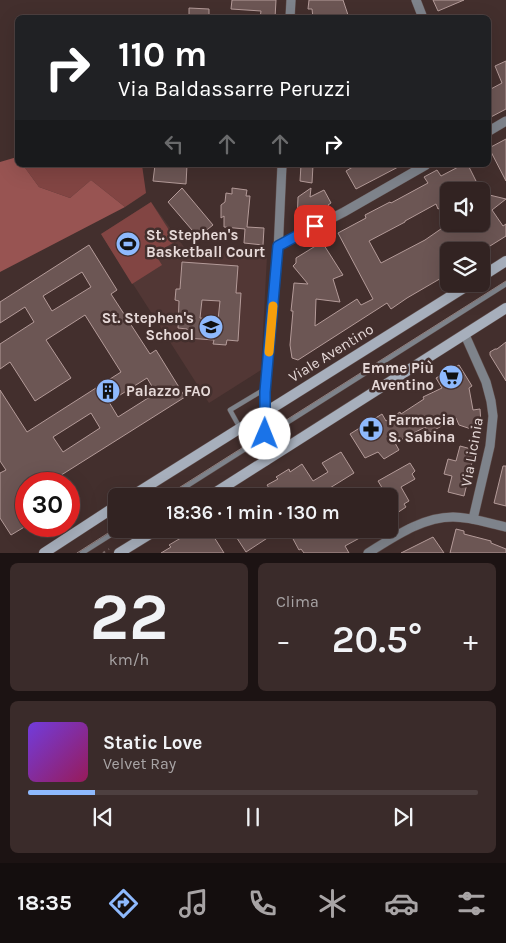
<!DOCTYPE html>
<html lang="it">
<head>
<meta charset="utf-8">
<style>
  body { margin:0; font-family:Karla,sans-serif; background:#3a2b2a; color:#f1f3f6; height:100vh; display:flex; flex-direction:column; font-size:19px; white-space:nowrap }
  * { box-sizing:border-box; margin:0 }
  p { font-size:16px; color:#a8a4a5 }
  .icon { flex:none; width:28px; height:28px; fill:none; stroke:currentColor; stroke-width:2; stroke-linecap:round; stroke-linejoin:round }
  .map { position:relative; height:553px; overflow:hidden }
  .drawer { display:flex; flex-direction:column; gap:10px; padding:10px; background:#1c1313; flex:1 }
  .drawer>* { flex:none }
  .banner { position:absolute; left:15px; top:15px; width:476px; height:152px; border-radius:8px; box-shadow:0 5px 20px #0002,0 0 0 1px #4d4040; background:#202124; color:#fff; overflow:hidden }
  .tools { position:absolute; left:440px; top:182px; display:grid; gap:10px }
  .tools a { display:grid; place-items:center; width:50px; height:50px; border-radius:8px; background:#322322; box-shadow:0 5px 20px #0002,0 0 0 1px #4d4040; font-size:25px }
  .speed { position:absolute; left:15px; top:472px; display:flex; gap:10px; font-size:25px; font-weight:700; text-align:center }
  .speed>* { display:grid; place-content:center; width:65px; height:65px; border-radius:50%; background:#322322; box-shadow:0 5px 20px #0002,0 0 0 1px #4d4040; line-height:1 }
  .speed .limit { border:8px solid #d22; background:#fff; color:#111 }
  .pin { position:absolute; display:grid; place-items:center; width:42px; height:42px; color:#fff; margin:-21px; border-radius:10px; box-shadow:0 2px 8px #0006 }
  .me { position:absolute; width:55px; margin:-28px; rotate:1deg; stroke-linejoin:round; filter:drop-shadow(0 0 4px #0008) }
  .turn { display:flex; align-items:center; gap:18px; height:105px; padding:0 20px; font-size:22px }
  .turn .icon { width:65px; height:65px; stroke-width:2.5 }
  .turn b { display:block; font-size:35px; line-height:42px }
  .lanes { display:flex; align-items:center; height:48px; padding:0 20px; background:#0003; justify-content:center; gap:25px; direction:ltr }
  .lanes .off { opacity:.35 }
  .big { font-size:38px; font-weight:600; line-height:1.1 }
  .drawer .widget { flex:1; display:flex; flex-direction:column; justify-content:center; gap:8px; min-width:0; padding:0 18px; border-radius:8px; background:#3a2b2a }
  .drawer .dial { align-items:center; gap:0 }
  .dial b { font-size:65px; line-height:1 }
  .song { display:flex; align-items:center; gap:15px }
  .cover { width:60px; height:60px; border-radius:8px; background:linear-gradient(135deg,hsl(260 70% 55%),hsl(330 70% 35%)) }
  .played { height:5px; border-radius:2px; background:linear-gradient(90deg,#8eb9fd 15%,#4d4040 15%) }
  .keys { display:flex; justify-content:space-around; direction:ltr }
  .heat { display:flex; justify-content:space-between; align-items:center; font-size:28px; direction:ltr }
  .drawer .tiles { flex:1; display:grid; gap:10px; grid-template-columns:1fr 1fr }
  .widget:last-child { grid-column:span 2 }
  .trip { position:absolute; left:108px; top:488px; width:290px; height:50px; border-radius:8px; background:#322322; box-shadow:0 5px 20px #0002,0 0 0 1px #4d4040; font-weight:600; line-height:50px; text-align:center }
  .tab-bar { display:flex; height:80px; justify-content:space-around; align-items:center; background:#140e0e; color:#a8a4a5 }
  .tab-bar .icon { width:35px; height:35px }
  .tab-bar .on { color:#8eb9fd }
  .tab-bar b { font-size:22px; color:#f1f3f6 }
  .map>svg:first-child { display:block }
  .built { fill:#523735 }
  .green { fill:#824543 }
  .forest { fill:#985452 }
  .building { fill:#6c5654; stroke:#b49b99; fill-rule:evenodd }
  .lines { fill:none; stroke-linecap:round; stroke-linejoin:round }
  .service-casing { stroke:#604e4c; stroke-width:5.5 }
  .minor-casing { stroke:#604e4c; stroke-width:10 }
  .secondary-casing { stroke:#604e4c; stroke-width:11 }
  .path { stroke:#7a6867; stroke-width:2; stroke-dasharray:2.5 4; stroke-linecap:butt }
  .service { stroke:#7e838b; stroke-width:4.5 }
  .minor { stroke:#7e838b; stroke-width:9 }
  .secondary { stroke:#a7afbc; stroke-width:10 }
  .tram { stroke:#8f7e7d; stroke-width:1 }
  .route-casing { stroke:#114b97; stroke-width:12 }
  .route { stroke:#1a73e8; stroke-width:9 }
  .slow { stroke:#f59e0b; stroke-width:9 }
  .labels { text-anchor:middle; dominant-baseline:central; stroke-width:5; stroke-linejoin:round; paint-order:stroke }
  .poi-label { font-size:15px; font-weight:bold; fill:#e6d9d8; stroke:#432f2d; text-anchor:start }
  .street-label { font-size:15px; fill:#e6d9d8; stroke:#432f2d }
</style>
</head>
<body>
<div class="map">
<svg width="506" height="553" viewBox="0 0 506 553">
  <rect width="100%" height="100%" fill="#432f2d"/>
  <!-- built -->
  <polygon class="built" points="151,202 187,251 267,256 261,370 209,403 101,234"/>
  <!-- green -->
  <g class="green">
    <polygon points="23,165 142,165 146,193 125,207 91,180 70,198 39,187"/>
    <polygon points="151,202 176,241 155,254 162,265 132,284 101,234"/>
  </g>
  <!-- forest -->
  <polygon class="forest" points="17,157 18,165 23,165 39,187 70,198 91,180 125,207 0,272 0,162"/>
  <!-- building -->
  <g class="building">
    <polygon points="232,0 276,0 275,18 260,18 261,11 231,9"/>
    <polygon points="309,0 343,0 349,18 313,18 312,9 308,9"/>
    <polygon points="433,0 464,0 438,11"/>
    <polygon points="189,8 209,9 209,18 189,18"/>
    <polygon points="506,61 506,109 489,118 489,90 502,83 495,66"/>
    <polygon points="506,139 506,181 489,148"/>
    <polygon points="155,165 187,165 186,184 153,181"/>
    <polygon points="301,165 313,165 312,183 300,181"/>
    <polygon points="356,165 402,165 356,189 346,171"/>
    <polygon points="462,165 468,165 476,181 455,191 449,191 449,204 438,209 436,204 405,221 405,222 369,241 381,263 425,240 448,224 481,224 481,193 506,199 492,210 503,226 506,224 506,236 482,251 449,251 449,267 440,273 443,277 407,298 391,309 387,303 298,360 292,358 290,345 293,311 291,311 294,283 308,284 293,266 296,263 296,258 322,242 343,275 333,279 340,302 316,299 315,326 357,299 361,305 373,299 338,233 366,218 365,215 390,202 391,203 428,183 424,177 437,170 441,176"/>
    <polygon points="182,188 213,225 198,237 168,202"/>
    <polygon points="232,188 247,190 246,196 250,196 247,227 264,228 263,245 244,243 245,229 224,227 224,216 221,218 221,205 225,202 226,193 232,194"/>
    <polygon points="311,188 310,197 324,190 331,203 328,205 329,207 297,224 298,197"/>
    <path d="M89,245L117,290L111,294L150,354L156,350L185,397L47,484H26V526L11,535L0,518V473L6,470L0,461V390L27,432L121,372L85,315L46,340L71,378L35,401L10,362L0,369V344L34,322L25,307L0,323V302ZM82,272L91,287L52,311L43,296ZM147,378L156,393L118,417L109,402ZM91,413L100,428L63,452L53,437Z"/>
    <path d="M182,262L238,266L236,293H241L238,341L227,340L226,345L213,344L214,340L187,338V329L178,328L179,301L175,300L176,289H180ZM202,300L220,301L218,320L200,318Z"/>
    <polygon points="506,342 506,381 490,355 490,352 495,349 497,349"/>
    <polygon points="459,365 472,386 469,388 473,410 480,409 481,423 479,423 479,429 471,429 459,425 456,418 429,433 425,427 395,443 399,450 384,459 378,452 365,458 350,434 382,414 386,421 400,412 401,414 424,399 423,397 442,388 436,378"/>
    <polygon points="460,446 475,450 464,496 448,492 452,476 444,474 448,459 456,461"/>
    <polygon points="341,452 354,473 317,496 274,496 267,485 278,479 276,477 289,469 290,472 302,464 313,481 328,472 322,463"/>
    <polygon points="410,463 415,471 412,474 415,479 401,487 409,501 404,504 406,507 397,513 389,499 389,496 387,496 378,481"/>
    <polygon points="503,466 506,466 506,506 494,503"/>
    <polygon points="196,529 209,529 224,553 161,553 171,547 169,545"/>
    <polygon points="231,529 268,529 272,535 246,552"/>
    <polygon points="306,529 376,529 345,546 349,553 304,553 301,549 299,550 292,537"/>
    <polygon points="456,529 464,531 464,534 491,541 491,543 506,549 506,553 450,553"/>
    <polygon points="433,537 444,553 401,553"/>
  </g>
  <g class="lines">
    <defs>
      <g id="service">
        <polyline points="240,428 230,410 265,389"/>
        <polyline points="171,496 506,284"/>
        <polyline points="82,553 120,529"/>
      </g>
      <g id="minor">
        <polyline points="416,0 423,18"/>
        <polyline points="290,18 291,0"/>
        <polyline points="489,131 506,121"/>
        <polyline points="278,246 344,212 426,165"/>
        <polyline points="465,335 486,382 491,401 493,416 490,446 473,519"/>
        <polyline points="266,461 265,392 278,252 282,165"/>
        <path d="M368,553C394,537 422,517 453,517C471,517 488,523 506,527"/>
      </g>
      <g id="secondary">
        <polyline points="481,277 506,261"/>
        <polyline points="132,496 470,284"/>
        <polyline points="210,496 506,308"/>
        <polyline points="44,553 116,506"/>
        <polyline points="119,553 158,529"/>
      </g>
    </defs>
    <!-- service casing -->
    <use href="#service" class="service-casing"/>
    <!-- minor casing -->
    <use href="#minor" class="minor-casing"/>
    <!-- secondary casing -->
    <use href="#secondary" class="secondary-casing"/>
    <!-- path -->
    <g class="path">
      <polyline points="193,496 199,492"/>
      <polyline points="103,553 109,549"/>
    </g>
    <!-- service -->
    <use href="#service" class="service"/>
    <!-- minor -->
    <use href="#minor" class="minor"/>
    <!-- secondary -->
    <use href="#secondary" class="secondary"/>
    <!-- tram -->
    <g class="tram">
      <polyline points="166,496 506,281"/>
      <polyline points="77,553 116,528"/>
    </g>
  </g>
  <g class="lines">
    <defs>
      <polyline id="route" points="265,434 265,392 278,246 315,226"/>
    </defs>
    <!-- route casing -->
    <use href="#route" class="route-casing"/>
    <!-- route -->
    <use href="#route" class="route"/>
    <!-- slow -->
    <polyline class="slow" points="269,352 273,306"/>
  </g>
  <!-- icons -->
  <defs>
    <symbol id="stadium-disc" viewBox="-11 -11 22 22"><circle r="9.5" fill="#8eb9fd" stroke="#432f2d"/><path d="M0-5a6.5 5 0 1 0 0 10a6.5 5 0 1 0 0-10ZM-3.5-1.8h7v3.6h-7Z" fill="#111"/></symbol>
    <symbol id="school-disc" viewBox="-11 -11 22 22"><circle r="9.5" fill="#8eb9fd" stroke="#432f2d"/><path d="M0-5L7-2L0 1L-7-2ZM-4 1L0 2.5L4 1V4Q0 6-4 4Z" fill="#111"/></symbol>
    <symbol id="supermarket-disc" viewBox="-11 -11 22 22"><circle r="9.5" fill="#8eb9fd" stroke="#432f2d"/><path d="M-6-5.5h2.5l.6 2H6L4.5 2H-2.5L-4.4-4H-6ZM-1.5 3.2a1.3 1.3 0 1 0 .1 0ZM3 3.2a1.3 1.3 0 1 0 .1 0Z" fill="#111"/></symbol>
    <symbol id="building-disc" viewBox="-11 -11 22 22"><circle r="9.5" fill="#8eb9fd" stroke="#432f2d"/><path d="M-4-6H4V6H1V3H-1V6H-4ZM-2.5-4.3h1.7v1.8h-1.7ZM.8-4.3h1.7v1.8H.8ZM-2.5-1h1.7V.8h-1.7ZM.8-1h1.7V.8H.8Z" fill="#111"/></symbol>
    <symbol id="pharmacy-disc" viewBox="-11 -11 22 22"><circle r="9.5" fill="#8eb9fd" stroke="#432f2d"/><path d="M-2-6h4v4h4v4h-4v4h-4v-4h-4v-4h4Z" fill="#111"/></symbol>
  </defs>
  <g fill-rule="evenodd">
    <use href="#stadium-disc" x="114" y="230" width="28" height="28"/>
    <use href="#school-disc" x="197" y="313" width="28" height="28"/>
    <use href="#supermarket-disc" x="437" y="363" width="28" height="28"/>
    <use href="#building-disc" x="94" y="377" width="28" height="28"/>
    <use href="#pharmacy-disc" x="357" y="415" width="28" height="28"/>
  </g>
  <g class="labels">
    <!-- poi labels -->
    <g class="poi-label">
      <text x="146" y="235">St. Stephen's<tspan x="146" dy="17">Basketball Court</tspan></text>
      <text x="194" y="318" text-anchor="end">St. Stephen's<tspan x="194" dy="17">School</tspan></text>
      <text x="434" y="368" text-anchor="end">Emme Più<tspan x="434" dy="17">Aventino</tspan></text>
      <text x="126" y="391">Palazzo FAO</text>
      <text x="388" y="420">Farmacia<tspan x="388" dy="17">S. Sabina</tspan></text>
    </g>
    <!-- street labels -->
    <g class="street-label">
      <text transform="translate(331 353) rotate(-32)">Viale Aventino</text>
      <text transform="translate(472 452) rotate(-80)">Via Licinia</text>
    </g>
  </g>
</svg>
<div class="tools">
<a><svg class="icon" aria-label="sound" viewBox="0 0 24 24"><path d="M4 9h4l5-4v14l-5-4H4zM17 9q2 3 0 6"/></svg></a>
<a><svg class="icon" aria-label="layers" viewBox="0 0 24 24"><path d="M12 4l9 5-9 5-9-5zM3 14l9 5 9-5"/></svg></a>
</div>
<div class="speed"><div class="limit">30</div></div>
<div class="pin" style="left:315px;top:226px;background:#d93025"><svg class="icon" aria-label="arrive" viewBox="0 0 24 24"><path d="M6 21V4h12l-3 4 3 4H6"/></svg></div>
<svg class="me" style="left:265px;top:434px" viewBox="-20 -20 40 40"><circle r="19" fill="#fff"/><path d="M0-13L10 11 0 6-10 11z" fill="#1a73e8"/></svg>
<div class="trip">18:36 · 1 min · 130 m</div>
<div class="banner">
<div class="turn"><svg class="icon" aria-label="right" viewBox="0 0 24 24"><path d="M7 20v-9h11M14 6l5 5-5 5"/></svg><div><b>110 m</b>Via Baldassarre Peruzzi</div></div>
<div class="lanes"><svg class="icon off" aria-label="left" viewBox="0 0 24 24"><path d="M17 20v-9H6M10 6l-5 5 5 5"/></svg><svg class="icon off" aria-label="ahead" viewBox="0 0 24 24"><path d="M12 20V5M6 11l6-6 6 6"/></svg><svg class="icon off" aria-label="ahead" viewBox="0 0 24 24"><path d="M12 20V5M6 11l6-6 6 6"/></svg><svg class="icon" aria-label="right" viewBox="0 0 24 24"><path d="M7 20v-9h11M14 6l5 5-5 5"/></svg></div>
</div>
</div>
<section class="drawer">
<div class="tiles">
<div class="widget dial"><b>22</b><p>km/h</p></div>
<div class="widget"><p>Clima</p>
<div class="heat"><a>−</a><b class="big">20.5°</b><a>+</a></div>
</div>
<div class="widget">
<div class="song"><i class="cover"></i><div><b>Static Love</b><p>Velvet Ray</p></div></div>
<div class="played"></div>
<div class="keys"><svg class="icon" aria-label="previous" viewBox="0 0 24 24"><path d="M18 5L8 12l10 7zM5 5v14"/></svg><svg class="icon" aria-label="pause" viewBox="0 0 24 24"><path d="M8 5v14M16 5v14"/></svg><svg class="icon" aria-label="next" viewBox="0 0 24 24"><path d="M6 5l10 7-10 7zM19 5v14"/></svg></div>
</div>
</div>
</section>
<nav class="tab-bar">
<b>18:35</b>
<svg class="icon on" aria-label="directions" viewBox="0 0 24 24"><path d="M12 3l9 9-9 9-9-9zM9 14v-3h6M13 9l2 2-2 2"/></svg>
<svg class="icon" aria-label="music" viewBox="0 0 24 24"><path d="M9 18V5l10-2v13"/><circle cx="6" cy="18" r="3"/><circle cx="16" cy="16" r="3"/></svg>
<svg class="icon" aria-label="phone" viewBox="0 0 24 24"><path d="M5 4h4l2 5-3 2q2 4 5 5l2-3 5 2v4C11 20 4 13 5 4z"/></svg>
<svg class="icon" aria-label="climate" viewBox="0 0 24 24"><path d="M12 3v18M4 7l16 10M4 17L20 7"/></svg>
<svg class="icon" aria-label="car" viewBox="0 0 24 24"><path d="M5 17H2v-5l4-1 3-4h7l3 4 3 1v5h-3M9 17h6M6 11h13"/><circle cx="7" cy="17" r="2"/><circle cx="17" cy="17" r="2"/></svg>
<svg class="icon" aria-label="filters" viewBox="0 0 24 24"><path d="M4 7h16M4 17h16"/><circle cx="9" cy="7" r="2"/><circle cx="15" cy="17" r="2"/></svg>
</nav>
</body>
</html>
